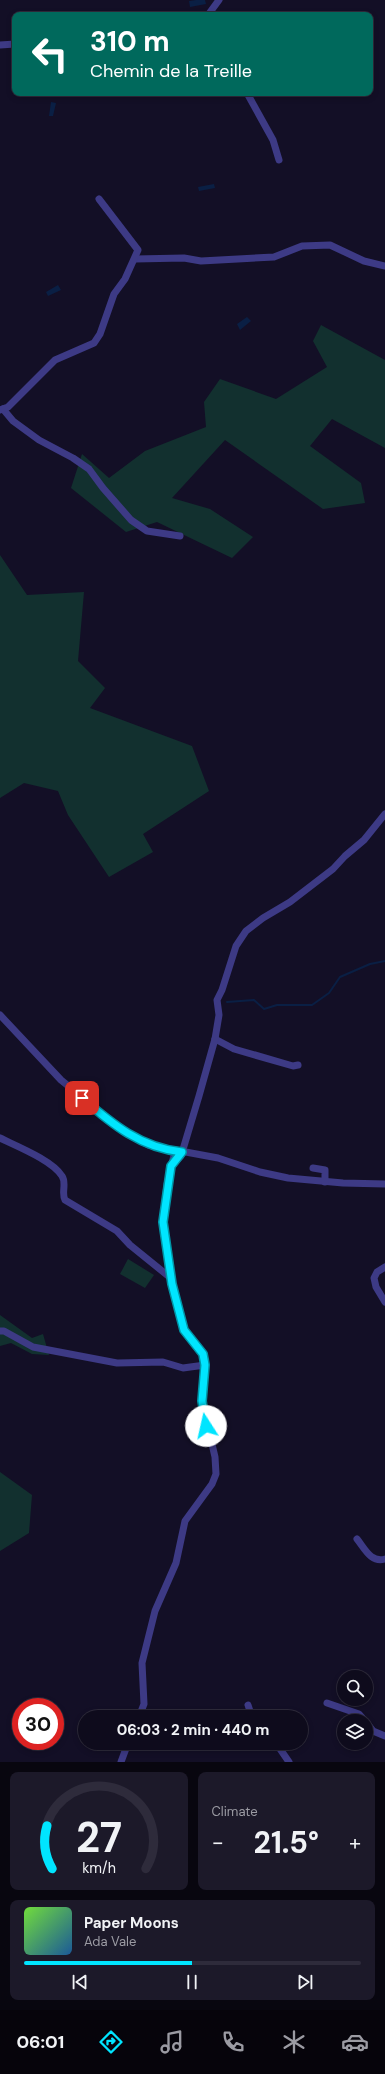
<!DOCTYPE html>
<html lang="en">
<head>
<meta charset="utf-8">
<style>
  body { margin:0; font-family:"DM Sans",sans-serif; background:#1c1929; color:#f1f3f6; height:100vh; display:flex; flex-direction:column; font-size:15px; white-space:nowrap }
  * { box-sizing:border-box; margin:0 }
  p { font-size:13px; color:#9b9ba3 }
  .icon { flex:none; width:22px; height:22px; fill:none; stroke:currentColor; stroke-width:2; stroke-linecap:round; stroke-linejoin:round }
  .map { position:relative; height:1762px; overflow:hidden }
  .drawer { display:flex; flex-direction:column; gap:10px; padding:10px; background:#08060f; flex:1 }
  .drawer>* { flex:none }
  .top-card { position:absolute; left:12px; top:12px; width:361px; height:84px; border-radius:8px; box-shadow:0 2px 6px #0003,0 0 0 1px #2e2b3b; background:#00695c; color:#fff; overflow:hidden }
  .fabs { position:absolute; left:337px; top:1670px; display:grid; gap:8px }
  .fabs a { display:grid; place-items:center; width:36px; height:36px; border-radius:50%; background:#0e0b1c; box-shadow:0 2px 6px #0003,0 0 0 1px #2e2b3b; font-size:20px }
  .speed { position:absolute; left:12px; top:1698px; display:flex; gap:8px; font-size:20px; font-weight:700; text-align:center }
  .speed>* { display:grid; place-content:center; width:52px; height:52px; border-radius:50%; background:#0e0b1c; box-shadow:0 2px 6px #0003,0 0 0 1px #2e2b3b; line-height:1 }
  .speed .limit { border:6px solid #d22; background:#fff; color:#111 }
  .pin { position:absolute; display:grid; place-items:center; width:34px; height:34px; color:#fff; margin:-17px; border-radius:8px; box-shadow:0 2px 6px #0006 }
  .me { position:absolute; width:44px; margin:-22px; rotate:350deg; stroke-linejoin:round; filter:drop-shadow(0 0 3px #0008) }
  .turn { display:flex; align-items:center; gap:14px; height:84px; padding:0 12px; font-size:18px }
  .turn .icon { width:52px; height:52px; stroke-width:2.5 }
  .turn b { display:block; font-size:28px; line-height:34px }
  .big { font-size:30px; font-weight:700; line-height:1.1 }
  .drawer .card { flex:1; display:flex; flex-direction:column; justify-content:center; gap:6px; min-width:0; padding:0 14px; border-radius:8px; background:#1c1929 }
  .drawer .dial { align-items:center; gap:0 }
  .dial svg { height:104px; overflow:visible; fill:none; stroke:#2e2b3b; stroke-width:7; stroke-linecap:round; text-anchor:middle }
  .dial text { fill:#f1f3f6; stroke:none }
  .song { display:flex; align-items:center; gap:12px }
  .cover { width:48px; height:48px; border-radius:6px; background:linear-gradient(135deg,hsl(100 70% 55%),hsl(210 70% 35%)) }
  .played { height:4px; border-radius:2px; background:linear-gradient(90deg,#00e5ff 50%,#2e2b3b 50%) }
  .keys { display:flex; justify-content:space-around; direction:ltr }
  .heat { display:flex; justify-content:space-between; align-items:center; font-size:22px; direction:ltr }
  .drawer .tiles { flex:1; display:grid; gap:10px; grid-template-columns:1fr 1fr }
  .card:last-child { grid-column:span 2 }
  .trip { position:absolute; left:78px; top:1710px; width:230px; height:40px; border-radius:20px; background:#0e0b1c; box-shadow:0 2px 6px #0003,0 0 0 1px #2e2b3b; font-weight:700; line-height:40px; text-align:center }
  .dock { display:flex; height:64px; justify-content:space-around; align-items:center; background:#06040b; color:#9b9ba3 }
  .dock .icon { width:28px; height:28px }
  .dock .selected { color:#00e5ff }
  .dock b { font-size:18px; color:#f1f3f6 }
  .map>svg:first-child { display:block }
  .green { fill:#12302f }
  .water { fill:#0a1f44 }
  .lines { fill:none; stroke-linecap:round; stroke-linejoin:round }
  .stream { stroke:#0a1f44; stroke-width:2 }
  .minor { stroke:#3d3a85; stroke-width:7 }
  .route-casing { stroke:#0095a6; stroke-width:10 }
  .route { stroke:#00e5ff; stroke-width:7 }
</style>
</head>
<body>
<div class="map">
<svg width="385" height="1762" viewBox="0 0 385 1762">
  <rect width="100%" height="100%" fill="#130f26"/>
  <!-- green -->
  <g class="green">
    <polygon points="321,325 385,360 385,448 332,419 310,446 361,483 365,503 323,509 225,440 172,498 210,509 253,537 232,558 157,522 126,532 71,488 82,454 109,478 145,451 206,427 204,402 220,379 276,399 327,367 313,341"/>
    <polygon points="0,555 27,595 84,592 78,661 105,688 90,708 192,746 209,791 143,834 153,852 109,877 68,815 58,791 24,783 0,798"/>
    <polygon points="128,1259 154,1275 145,1288 120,1274"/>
    <polygon points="0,1315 32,1338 43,1334 49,1355 32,1354 11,1343 0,1346"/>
    <polygon points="0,1472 32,1495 29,1533 0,1551"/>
  </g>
  <!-- water -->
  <g class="water">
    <polygon points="196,0 205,0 206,4 190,7 189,1"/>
    <polygon points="51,102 56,103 53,116 49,116"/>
    <polygon points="214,184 215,188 199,191 198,187"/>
    <polygon points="58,285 61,290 48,296 46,292"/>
    <polygon points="247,317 251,321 240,330 237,324"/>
  </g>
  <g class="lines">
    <!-- stream -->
    <polyline class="stream" points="227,1002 254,1000 264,1009 277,1005 312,1005 329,993 340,977 370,964 385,961"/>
    <!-- minor -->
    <g class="minor">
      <polyline points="208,15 219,0"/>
      <polyline points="0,45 15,44"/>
      <polyline points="247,93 273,140 279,160"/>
      <polyline points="135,259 184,258 201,261 274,257 302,246 330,245 364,261 385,266"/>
      <polyline points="3,409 13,421 39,440 73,458 89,469 103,488 131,520 147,531 180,536"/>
      <polyline points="0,410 8,407 55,360 94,343 100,334 114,294 125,279 138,250 99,199"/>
      <polyline points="0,1015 61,1080 127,1134 148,1145 218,1158 260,1172 288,1178 343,1183 385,1184"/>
      <polyline points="215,1039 234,1049 293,1066 298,1065"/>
      <path d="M0,1138C16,1146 52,1160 62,1176C67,1183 61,1193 65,1200L117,1231L130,1245L172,1279"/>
      <polyline points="171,1166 181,1156 199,1096 215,1039 219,1015 217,1000 222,990 236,946 246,931 263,918 290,902 333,869 345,856 364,840 385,814"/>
      <polyline points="313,1168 325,1170 325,1182"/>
      <polyline points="385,1267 377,1272 374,1278 376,1287 385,1302"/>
      <polyline points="0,1331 4,1331 33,1347 117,1363 163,1362 183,1368 205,1365"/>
      <path d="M357,1539C365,1549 371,1563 385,1559"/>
      <polyline points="327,1703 359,1714 365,1721"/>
      <polyline points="248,1705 252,1717"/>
      <polyline points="139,1717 144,1704 142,1663 155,1611 176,1563 185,1521 212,1484 216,1474 215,1457 202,1401 205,1365 203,1354 184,1330 172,1284 163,1221 167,1184 175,1151"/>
      <polyline points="366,1722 373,1731 385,1736"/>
      <polyline points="276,1743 289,1762"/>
      <polyline points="121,1762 128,1743"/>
    </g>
  </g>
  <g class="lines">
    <defs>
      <path id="route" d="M82,1098C112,1124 141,1148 182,1152L171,1166L163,1222L172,1284L184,1330L203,1354L205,1365L202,1401L206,1426"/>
    </defs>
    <!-- route casing -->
    <use href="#route" class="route-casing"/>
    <!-- route -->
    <use href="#route" class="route"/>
  </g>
</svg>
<div class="fabs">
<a><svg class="icon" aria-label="search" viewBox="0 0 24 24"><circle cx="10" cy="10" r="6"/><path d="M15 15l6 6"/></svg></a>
<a><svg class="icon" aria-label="layers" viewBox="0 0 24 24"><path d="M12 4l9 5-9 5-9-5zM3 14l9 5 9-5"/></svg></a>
</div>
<div class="speed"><div class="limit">30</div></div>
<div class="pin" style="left:82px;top:1098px;background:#d93025"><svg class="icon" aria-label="arrive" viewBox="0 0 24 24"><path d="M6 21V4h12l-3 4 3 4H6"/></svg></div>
<svg class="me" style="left:206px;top:1426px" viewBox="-20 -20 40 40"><circle r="19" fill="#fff"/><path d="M0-13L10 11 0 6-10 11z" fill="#00e5ff"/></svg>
<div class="trip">06:03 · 2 min · 440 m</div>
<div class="top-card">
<div class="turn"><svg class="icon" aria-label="left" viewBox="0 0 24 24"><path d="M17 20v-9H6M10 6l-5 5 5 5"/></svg><div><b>310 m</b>Chemin de la Treille</div></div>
</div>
</div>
<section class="drawer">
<div class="tiles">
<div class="card dial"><svg viewBox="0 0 100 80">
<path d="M14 69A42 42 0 1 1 86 69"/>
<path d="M14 69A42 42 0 0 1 10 36" stroke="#00e5ff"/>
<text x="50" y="56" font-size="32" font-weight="700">27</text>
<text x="50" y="72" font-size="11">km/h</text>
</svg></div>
<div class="card"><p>Climate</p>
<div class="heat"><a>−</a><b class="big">21.5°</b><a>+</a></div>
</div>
<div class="card">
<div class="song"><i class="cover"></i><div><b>Paper Moons</b><p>Ada Vale</p></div></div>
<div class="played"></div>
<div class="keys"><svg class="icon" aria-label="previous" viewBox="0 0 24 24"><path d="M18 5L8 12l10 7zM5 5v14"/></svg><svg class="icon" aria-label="pause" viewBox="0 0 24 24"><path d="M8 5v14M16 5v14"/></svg><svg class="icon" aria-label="next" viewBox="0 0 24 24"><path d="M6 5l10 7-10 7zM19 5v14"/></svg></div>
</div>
</div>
</section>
<nav class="dock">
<b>06:01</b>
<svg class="icon selected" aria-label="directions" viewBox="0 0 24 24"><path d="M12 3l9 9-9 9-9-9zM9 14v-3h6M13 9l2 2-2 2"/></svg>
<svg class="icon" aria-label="music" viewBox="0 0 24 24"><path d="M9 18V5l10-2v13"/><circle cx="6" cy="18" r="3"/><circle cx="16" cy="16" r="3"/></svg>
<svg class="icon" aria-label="phone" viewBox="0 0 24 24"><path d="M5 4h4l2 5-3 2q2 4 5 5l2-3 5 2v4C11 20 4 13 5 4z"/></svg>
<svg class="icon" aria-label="climate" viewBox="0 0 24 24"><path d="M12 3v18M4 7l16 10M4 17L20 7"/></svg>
<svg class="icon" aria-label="car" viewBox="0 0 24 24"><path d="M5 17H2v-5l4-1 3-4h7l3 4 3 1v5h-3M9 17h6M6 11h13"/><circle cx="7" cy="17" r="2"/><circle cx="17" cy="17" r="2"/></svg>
</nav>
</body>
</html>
